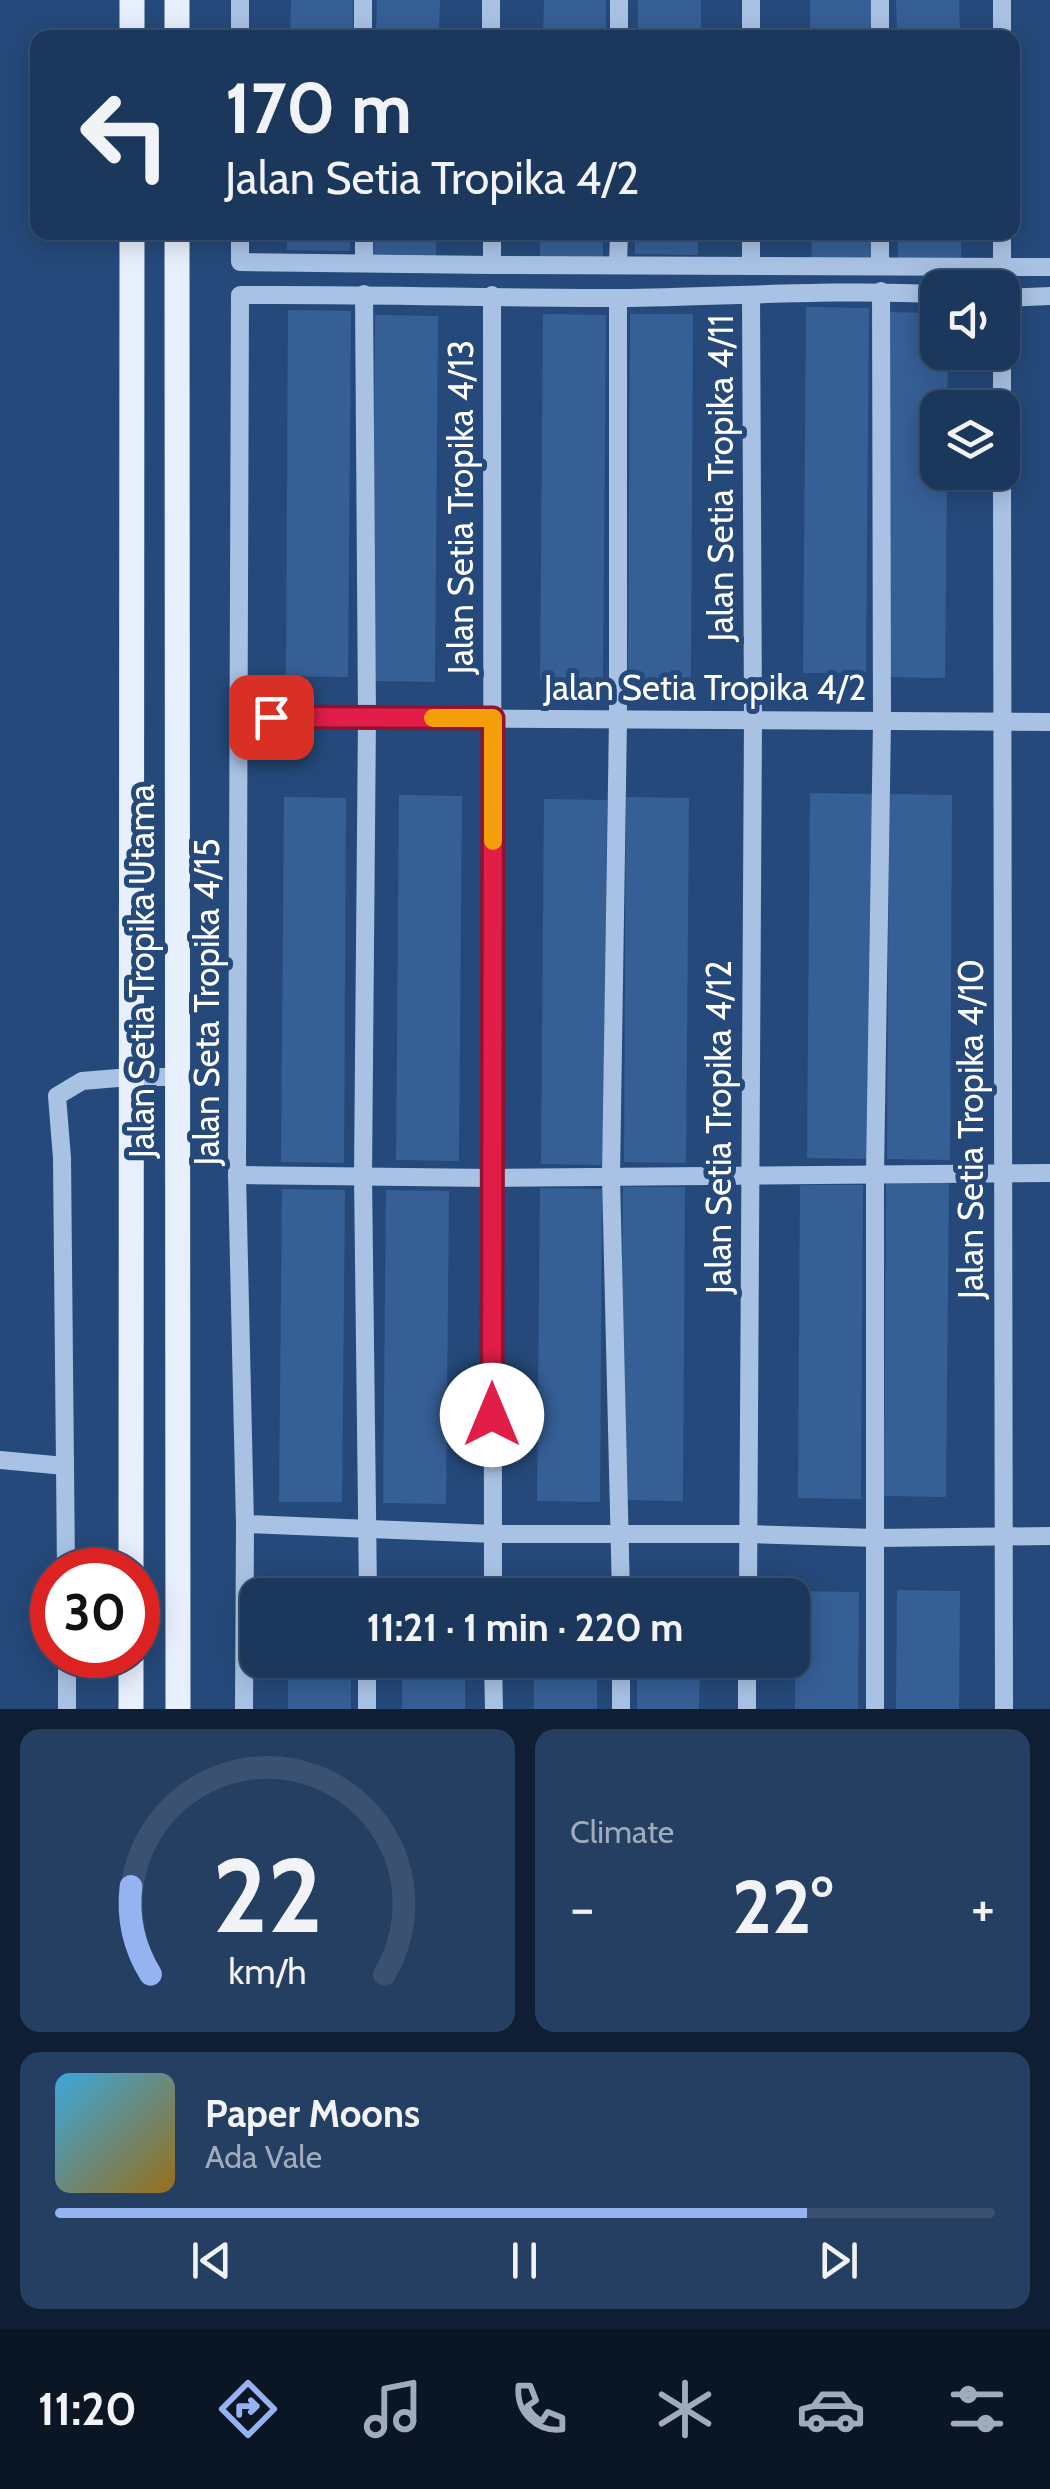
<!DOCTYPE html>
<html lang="en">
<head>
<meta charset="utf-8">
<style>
  body { margin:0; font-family:Cabin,sans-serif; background:#253f62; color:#f1f3f6; height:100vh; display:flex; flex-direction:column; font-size:38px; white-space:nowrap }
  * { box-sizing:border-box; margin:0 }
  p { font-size:32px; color:#a0acbb }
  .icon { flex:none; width:55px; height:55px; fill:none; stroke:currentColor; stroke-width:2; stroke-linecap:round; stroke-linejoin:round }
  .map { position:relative; height:1709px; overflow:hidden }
  .panel { display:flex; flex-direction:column; gap:20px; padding:20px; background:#0f1e33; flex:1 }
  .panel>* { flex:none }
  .banner { position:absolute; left:30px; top:30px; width:990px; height:210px; border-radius:20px; box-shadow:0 5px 25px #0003,0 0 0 2px #3a5172; background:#1c375c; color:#f1f3f6; overflow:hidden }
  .fabs { position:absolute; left:920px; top:270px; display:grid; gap:20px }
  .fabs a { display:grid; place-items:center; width:100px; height:100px; border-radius:20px; background:#1c375c; box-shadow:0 5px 25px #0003,0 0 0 2px #3a5172; font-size:50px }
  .speed { position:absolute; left:30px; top:1548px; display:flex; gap:20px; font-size:50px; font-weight:700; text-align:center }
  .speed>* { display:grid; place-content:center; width:130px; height:130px; border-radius:50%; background:#1c375c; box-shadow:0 5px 25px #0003,0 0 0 2px #3a5172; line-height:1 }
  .speed .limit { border:15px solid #d22; background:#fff; color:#111 }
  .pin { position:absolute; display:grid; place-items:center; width:85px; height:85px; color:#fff; margin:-42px; border-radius:20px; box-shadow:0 5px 15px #0006 }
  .me { position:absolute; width:110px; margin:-55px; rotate:0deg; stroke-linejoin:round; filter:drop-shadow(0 0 8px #0008) }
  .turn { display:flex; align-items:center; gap:35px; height:210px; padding:0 30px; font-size:45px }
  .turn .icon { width:130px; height:130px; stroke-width:2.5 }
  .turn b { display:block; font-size:70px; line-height:85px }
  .big { font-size:75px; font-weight:700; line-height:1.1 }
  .panel .widget { flex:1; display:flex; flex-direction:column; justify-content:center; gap:15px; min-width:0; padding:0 35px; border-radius:20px; background:#253f62 }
  .panel .dial { align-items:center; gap:0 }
  .dial svg { height:260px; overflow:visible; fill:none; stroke:#3a5172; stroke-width:7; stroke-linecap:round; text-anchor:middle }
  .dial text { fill:#f1f3f6; stroke:none }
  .song { display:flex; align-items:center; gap:30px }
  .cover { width:120px; height:120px; border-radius:15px; background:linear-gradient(135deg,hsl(200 70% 55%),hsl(40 70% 35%)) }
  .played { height:10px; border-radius:5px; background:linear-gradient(90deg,#95b2f1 80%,#3a5172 80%) }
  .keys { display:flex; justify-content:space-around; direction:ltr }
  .heat { display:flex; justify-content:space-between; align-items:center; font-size:55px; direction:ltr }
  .panel .tiles { flex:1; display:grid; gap:20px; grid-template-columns:1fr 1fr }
  .widget:last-child { grid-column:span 2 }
  .trip { position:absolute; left:240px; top:1578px; width:570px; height:100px; border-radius:20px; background:#1c375c; box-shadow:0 5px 25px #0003,0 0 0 2px #3a5172; font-weight:700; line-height:100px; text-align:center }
  .dock { display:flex; height:160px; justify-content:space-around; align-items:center; background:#0b1625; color:#a0acbb }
  .dock .icon { width:70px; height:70px }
  .dock .active { color:#95b2f1 }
  .dock b { font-size:45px; color:#f1f3f6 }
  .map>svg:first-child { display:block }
  .building { fill:#365f96 }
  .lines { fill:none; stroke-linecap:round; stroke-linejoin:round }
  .minor { stroke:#a9c2e4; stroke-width:18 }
  .major { stroke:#e8effc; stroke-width:25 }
  .route-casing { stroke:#92132f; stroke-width:25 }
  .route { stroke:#e11d48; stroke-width:18 }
  .slow { stroke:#f59e0b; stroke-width:18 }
  .labels { text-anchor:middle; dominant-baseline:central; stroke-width:10; stroke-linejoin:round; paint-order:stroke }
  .street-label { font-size:35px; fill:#fff; stroke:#25497a }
</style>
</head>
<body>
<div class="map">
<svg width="1050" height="1709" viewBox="0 0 1050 1709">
  <rect width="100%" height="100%" fill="#25497a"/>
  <!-- building -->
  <g class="building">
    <polygon points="291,0 353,0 353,38 290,38"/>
    <polygon points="377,0 440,0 439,38 376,38"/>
    <polygon points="544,0 606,0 606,38 543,38"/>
    <rect x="638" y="0" width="63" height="38"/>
    <rect x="810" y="0" width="63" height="38"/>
    <polygon points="896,0 959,0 960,38 897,38"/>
    <polygon points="287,232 350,232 350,251 287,250"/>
    <polygon points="374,232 436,232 436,263 373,262"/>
    <polygon points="540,232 603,232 603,260 540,258"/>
    <polygon points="635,232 698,232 698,255 635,254"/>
    <polygon points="811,232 874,232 874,265 812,265"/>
    <polygon points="898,232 961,232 961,264 898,265"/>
    <polygon points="806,307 869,308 866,673 803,673"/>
    <polygon points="288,310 351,311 348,677 286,676"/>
    <polygon points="885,312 938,313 938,352 948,352 947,408 938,408 938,472 947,472 945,678 882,677"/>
    <polygon points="543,314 606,315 603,680 540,679"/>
    <polygon points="630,314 693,314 691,680 628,679"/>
    <polygon points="375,315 438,316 435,682 372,681"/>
    <polygon points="810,793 873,794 870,1159 807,1158"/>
    <polygon points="889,794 952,795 950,1160 887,1159"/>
    <polygon points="399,795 462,796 459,1161 396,1160"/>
    <polygon points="284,797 346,798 344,1163 281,1162"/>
    <polygon points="626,797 689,798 686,1163 624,1162"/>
    <polygon points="544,799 607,800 604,1165 541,1164"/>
    <polygon points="886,1183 949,1183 946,1497 884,1496"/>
    <polygon points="800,1185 863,1185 861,1499 798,1498"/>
    <polygon points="623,1187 685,1187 683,1501 620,1500"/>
    <polygon points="540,1188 602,1189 600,1502 537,1501"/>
    <polygon points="282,1189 345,1190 342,1502 279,1502"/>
    <polygon points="386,1190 449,1191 446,1504 383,1503"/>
    <polygon points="289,1583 352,1584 352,1595 289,1595"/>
    <rect x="403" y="1584" width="63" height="11"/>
    <polygon points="535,1584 598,1585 597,1595 535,1595"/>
    <polygon points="637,1588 700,1589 700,1595 637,1595"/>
    <polygon points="897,1590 960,1591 959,1709 896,1709"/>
    <polygon points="796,1591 859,1592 858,1709 795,1709"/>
    <rect x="288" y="1660" width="63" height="49"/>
    <rect x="402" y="1660" width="63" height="49"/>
    <rect x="534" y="1660" width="63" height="49"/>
    <polygon points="637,1660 700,1660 699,1709 637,1709"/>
  </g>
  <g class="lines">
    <!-- minor -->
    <g class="minor">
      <polyline points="240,0 240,38"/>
      <polyline points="363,0 363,38"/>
      <polyline points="491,0 491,38"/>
      <polyline points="880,0 880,38"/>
      <polyline points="1002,0 1002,38"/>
      <polyline points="619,38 619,0"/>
      <polyline points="751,38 751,0"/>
      <polyline points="240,232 240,262 492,265 1050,267"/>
      <polyline points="364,232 364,263"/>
      <polyline points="492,232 492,265"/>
      <polyline points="880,232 880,266"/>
      <polyline points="1002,232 1002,266"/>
      <polyline points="618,265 619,232"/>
      <polyline points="751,266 751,232"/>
      <polyline points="364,294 367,717 363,1175 368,1595"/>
      <polyline points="492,295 493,1595"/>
      <polyline points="618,298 618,719 611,1177 621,1595"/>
      <polyline points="1002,298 1050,296"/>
      <polyline points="1002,352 1002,408"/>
      <polyline points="1002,472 1004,1709"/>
      <polyline points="240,717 1050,722"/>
      <polyline points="237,1175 492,1178 1050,1173"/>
      <polyline points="0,1460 65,1466"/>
      <polyline points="245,1524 493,1534 748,1534 876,1538 1050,1536"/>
      <polyline points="66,1570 62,1158 57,1096 82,1081 130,1077 176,1077"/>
      <polyline points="748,1595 753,720 751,295"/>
      <polyline points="67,1655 67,1709"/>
      <polyline points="493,1660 494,1709"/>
      <path d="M244,1709L245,1524L237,1175L240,295C366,294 492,298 619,298C725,297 831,289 938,294"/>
      <polyline points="367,1709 367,1660"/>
      <polyline points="621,1709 621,1660"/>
      <polyline points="747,1709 747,1660"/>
      <polyline points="875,1709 875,1174 882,721 881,291"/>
    </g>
    <!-- major -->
    <g class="major">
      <polyline points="132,38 132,0"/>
      <polyline points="177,38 177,0"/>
      <polyline points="177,232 178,1709"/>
      <polyline points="131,1570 132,232"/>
      <polyline points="131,1655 131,1709"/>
    </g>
  </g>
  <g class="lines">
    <defs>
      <polyline id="route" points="271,717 493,718 492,1415"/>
    </defs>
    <!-- route casing -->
    <use href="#route" class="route-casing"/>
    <!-- route -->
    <use href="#route" class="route"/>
    <!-- slow -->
    <polyline class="slow" points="433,718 493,718 493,841"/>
  </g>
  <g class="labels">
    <!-- street labels -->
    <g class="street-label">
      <text transform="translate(720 478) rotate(-90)">Jalan Setia Tropika 4/11</text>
      <text transform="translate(460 507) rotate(-90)">Jalan Setia Tropika 4/13</text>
      <text x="705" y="687">Jalan Setia Tropika 4/2</text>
      <text transform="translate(141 971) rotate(-90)">Jalan Setia Tropika Utama</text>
      <text transform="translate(206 1002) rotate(-90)">Jalan Seta Tropika 4/15</text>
      <text transform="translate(718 1127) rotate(-90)">Jalan Setia Tropika 4/12</text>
      <text transform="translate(970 1129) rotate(-90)">Jalan Setia Tropika 4/10</text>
    </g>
  </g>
</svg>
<div class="fabs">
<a><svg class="icon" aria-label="sound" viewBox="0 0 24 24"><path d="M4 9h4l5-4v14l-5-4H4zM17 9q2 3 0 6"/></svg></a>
<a><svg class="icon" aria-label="layers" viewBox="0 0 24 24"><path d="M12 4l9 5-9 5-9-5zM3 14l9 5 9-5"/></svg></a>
</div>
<div class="speed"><div class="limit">30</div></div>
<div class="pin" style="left:271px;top:717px;background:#d93025"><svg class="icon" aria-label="arrive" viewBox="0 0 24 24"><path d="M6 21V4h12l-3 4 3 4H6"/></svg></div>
<svg class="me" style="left:492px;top:1415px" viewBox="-20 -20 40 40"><circle r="19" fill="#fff"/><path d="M0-13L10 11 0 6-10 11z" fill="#e11d48"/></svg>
<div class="trip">11:21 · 1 min · 220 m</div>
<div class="banner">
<div class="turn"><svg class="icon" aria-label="left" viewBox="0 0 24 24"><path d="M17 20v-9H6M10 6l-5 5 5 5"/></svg><div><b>170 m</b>Jalan Setia Tropika 4/2</div></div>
</div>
</div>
<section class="panel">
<div class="tiles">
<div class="widget dial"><svg viewBox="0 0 100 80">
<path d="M14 69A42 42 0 1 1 86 69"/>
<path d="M14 69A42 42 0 0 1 8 42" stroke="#95b2f1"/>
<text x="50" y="56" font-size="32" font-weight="700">22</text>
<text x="50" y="72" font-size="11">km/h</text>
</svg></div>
<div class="widget"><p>Climate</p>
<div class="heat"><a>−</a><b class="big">22°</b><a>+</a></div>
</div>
<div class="widget">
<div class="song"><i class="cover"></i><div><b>Paper Moons</b><p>Ada Vale</p></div></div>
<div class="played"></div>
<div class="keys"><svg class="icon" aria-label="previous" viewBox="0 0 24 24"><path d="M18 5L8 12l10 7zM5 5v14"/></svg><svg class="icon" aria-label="pause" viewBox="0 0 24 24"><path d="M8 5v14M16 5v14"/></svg><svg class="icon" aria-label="next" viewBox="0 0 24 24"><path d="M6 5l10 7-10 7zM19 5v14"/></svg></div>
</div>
</div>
</section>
<nav class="dock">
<b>11:20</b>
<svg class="icon active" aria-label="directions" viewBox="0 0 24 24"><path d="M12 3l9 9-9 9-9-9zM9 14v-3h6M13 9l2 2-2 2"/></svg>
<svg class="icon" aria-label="music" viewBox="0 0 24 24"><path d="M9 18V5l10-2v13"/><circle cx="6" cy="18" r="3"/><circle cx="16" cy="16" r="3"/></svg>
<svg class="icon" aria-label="phone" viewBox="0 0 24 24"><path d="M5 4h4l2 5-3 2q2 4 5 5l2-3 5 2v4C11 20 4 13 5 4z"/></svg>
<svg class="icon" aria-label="climate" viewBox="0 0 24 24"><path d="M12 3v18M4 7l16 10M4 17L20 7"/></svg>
<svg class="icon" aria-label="car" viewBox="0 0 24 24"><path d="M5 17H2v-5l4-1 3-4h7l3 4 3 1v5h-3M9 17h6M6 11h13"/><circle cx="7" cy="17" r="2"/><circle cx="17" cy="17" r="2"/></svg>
<svg class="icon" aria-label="filters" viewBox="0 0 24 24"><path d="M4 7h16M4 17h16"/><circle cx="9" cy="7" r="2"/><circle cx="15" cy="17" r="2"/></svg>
</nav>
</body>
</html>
